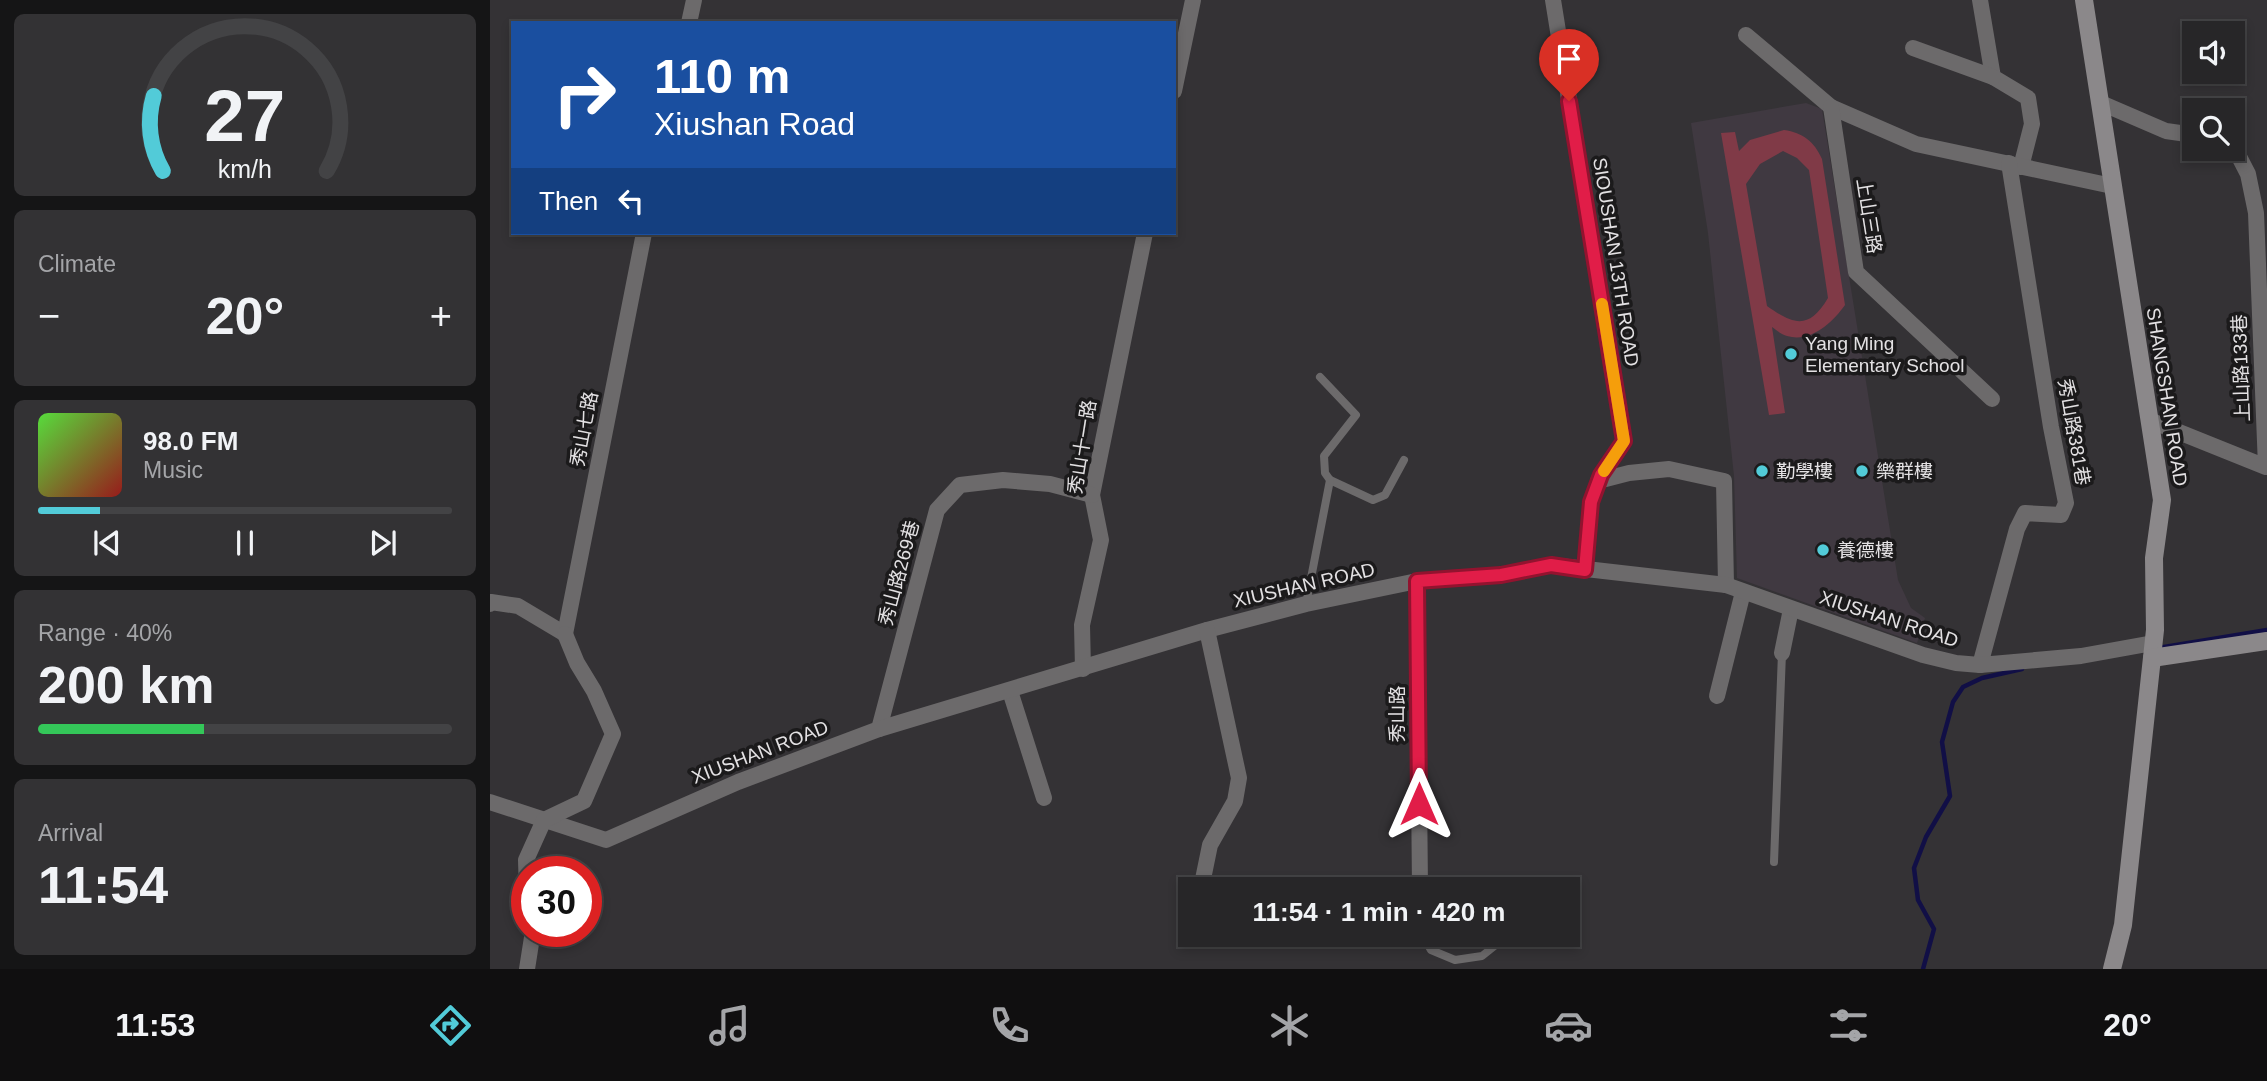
<!DOCTYPE html>
<html lang="en">
<head>
<meta charset="utf-8">
<style>
  body { margin:0; font-family:Helvetica,"Noto Sans TC",sans-serif; background:#333234; color:#f1f3f6; height:100vh; display:flex; flex-direction:column; font-size:26px; white-space:nowrap }
  * { box-sizing:border-box; margin:0 }
  p { font-size:23px; color:#a4a5a8 }
  .icon { flex:none; width:38px; height:38px; fill:none; stroke:currentColor; stroke-width:2; stroke-linecap:round; stroke-linejoin:round }
  .map { position:relative; flex:1; overflow:hidden }
  .panel { display:flex; flex-direction:column; gap:14px; padding:14px; background:#151516; width:490px }
  .panel>* { flex:none }
  .top-card { position:absolute; left:21px; top:21px; width:665px; height:214px; border-radius:0px; box-shadow:0 4px 10px #0003,0 0 0 2px #434345; background:#1a4fa0; color:#fff; overflow:hidden }
  .fabs { position:absolute; left:1692px; top:21px; display:grid; gap:14px }
  .fabs a { display:grid; place-items:center; width:63px; height:63px; border-radius:0px; background:#272628; box-shadow:0 4px 10px #0003,0 0 0 2px #434345; font-size:35px }
  .speed { position:absolute; left:21px; top:856px; display:flex; gap:14px; font-size:35px; font-weight:700; text-align:center }
  .speed>* { display:grid; place-content:center; width:91px; height:91px; border-radius:50%; background:#272628; box-shadow:0 4px 10px #0003,0 0 0 2px #434345; line-height:1 }
  .speed .limit { border:10px solid #d22; background:#fff; color:#111 }
  .pin { position:absolute; display:grid; place-items:center; width:60px; height:60px; color:#fff; margin:-72px -30px; border-radius:50% 50% 50% 0; rotate:-45deg; box-shadow:0 0 7px #0007 }
  .pin .icon { rotate:45deg }
  .me { position:absolute; width:77px; margin:-38px; rotate:0deg; stroke-linejoin:round; filter:drop-shadow(0 0 5px #0008) }
  .turn { display:flex; align-items:center; gap:24px; height:147px; padding:0 28px; font-size:32px }
  .turn .icon { width:91px; height:91px; stroke-width:2.5 }
  .turn b { display:block; font-size:49px; line-height:60px }
  .then { display:flex; align-items:center; height:66px; padding:0 28px; background:#0003; gap:14px; font-size:26px }
  .big { font-size:52px; font-weight:600; line-height:1.1 }
  .panel .card { flex:1; display:flex; flex-direction:column; justify-content:center; gap:10px; min-width:0; padding:0 24px; border-radius:10px; background:#333234 }
  .panel .dial { align-items:center; gap:0 }
  .dial svg { height:182px; overflow:visible; fill:none; stroke:#434345; stroke-width:7; stroke-linecap:round; text-anchor:middle }
  .dial text { fill:#f1f3f6; stroke:none }
  .song { display:flex; align-items:center; gap:21px }
  .cover { width:84px; height:84px; border-radius:10px; background:linear-gradient(135deg,hsl(110 70% 55%),hsl(0 70% 35%)) }
  .played { height:7px; border-radius:4px; background:linear-gradient(90deg,#52cbd8 15%,#434345 15%) }
  .keys { display:flex; justify-content:space-around; direction:ltr }
  .heat { display:flex; justify-content:space-between; align-items:center; font-size:38px; direction:ltr }
  .charge { height:10px; border-radius:5px; background:linear-gradient(90deg,#34c759 40%,#434345 0) }
  .trip { position:absolute; left:688px; top:877px; width:402px; height:70px; border-radius:0px; background:#272628; box-shadow:0 4px 10px #0003,0 0 0 2px #434345; font-weight:600; line-height:70px; text-align:center }
  .tabs { display:flex; height:112px; justify-content:space-around; align-items:center; background:#100f10; color:#a4a5a8 }
  .tabs .icon { width:49px; height:49px }
  .tabs .current { color:#52cbd8 }
  .tabs b { font-size:32px; color:#f1f3f6 }
  main { display:flex; flex:1; min-height:0 }
  .map>svg:first-child { display:block }
  .built { fill:#403941 }
  .green { fill:#803a47; fill-rule:evenodd }
  .lines { fill:none; stroke-linecap:round; stroke-linejoin:round }
  .stream { stroke:#110f46; stroke-width:4.5 }
  .lane { stroke:#6c6a6b; stroke-width:8 }
  .street { stroke:#6c6a6b; stroke-width:16 }
  .secondary { stroke:#8b888a; stroke-width:18 }
  .route-casing { stroke:#92132f; stroke-width:18 }
  .route { stroke:#e11d48; stroke-width:12 }
  .slow { stroke:#f59e0b; stroke-width:12 }
  .poi-dot { fill:#52cbd8; stroke:#1b1a1b; stroke-width:2.5 }
  .labels { text-anchor:middle; dominant-baseline:central; stroke-width:7; stroke-linejoin:round; paint-order:stroke }
  .street-label { font-size:19px; fill:#e3e1e3; stroke:#1b1a1b }
  .poi-label { font-size:19px; fill:#e3e1e3; stroke:#1b1a1b; text-anchor:start }
</style>
</head>
<body>
<main>
<section class="panel">
<div class="card dial"><svg viewBox="0 0 100 80">
<path d="M14 69A42 42 0 1 1 86 69"/>
<path d="M14 69A42 42 0 0 1 10 36" stroke="#52cbd8"/>
<text x="50" y="56" font-size="32" font-weight="700">27</text>
<text x="50" y="72" font-size="11">km/h</text>
</svg></div>
<div class="card"><p>Climate</p>
<div class="heat"><a>−</a><b class="big">20°</b><a>+</a></div>
</div>
<div class="card">
<div class="song"><i class="cover"></i><div><b>98.0 FM</b><p>Music</p></div></div>
<div class="played"></div>
<div class="keys"><svg class="icon" aria-label="previous" viewBox="0 0 24 24"><path d="M18 5L8 12l10 7zM5 5v14"/></svg><svg class="icon" aria-label="pause" viewBox="0 0 24 24"><path d="M8 5v14M16 5v14"/></svg><svg class="icon" aria-label="next" viewBox="0 0 24 24"><path d="M6 5l10 7-10 7zM19 5v14"/></svg></div>
</div>
<div class="card"><p>Range · 40%</p><b class="big">200 km</b><div class="charge"></div></div>
<div class="card"><p>Arrival</p><b class="big">11:54</b></div>
</section>
<div class="map">
<svg width="1777" height="969" viewBox="0 0 1777 969">
  <rect width="100%" height="100%" fill="#343235"/>
  <!-- built -->
  <polygon class="built" points="1316,103 1332,109 1408,580 1421,608 1435,618 1427,643 1247,578 1244,476 1218,233 1201,123"/>
  <!-- green -->
  <path class="green" d="M1294,130C1313,133 1324,141 1332,159L1355,305C1343,322 1321,343 1297,336C1292,335 1286,330 1282,327L1295,413L1279,415L1231,133L1245,132L1249,151L1260,140ZM1293,151L1307,158L1319,170L1338,298C1319,330 1304,325 1277,306L1256,184L1270,164Z"/>
  <g class="lines">
    <!-- stream -->
    <g class="stream">
      <polyline points="1668,648 1777,630"/>
      <polyline points="1433,969 1444,929 1428,900 1424,868 1436,837 1460,796 1452,742 1463,702 1473,687 1492,678 1532,669"/>
    </g>
    <!-- lane -->
    <g class="lane">
      <polyline points="840,480 883,500 895,495 914,460"/>
      <polyline points="816,604 840,480 835,473 834,456 866,415 830,377"/>
      <polyline points="1284,862 1292,653"/>
      <polyline points="932,934 941,950 965,960 992,956 1007,944 1030,934"/>
    </g>
    <!-- street -->
    <g class="street">
      <polyline points="1063,0 1134,441 1111,475 1101,502 1095,570"/>
      <polyline points="1490,0 1503,77 1538,98 1542,124 1531,167"/>
      <polyline points="199,23 204,0"/>
      <polyline points="1256,35 1341,107 1426,144 1622,186"/>
      <polyline points="1423,48 1503,77"/>
      <polyline points="684,91 703,0"/>
      <polyline points="1611,103 1676,131 1704,135"/>
      <polyline points="1341,107 1366,272 1502,399"/>
      <polyline points="1659,420 1776,467 1766,213 1758,174 1743,145"/>
      <polyline points="1108,481 1139,473 1179,469 1234,481 1236,585"/>
      <polyline points="927,581 930,889"/>
      <polyline points="0,604 1,602 28,606 75,634 154,233"/>
      <polyline points="1292,653 1301,609"/>
      <polyline points="1490,665 1527,529 1535,513 1571,515 1576,503 1561,427 1519,163"/>
      <polyline points="593,669 592,625 611,540 602,495 655,233"/>
      <polyline points="520,691 554,798"/>
      <polyline points="1227,696 1253,592"/>
      <polyline points="389,729 447,510 470,485 513,480 560,484 602,495"/>
      <polyline points="0,802 116,840 248,782 389,729 717,630 816,604 927,581 1011,575 1061,565 1236,585 1433,655 1466,663 1490,665 1591,656 1663,643"/>
      <polyline points="712,884 720,845 745,801 749,778 717,630"/>
      <polyline points="37,892 36,860 54,820 94,801 123,734 104,691 87,663 75,634"/>
      <polyline points="37,969 43,931"/>
    </g>
    <!-- secondary -->
    <g class="secondary">
      <polyline points="1594,0 1672,500 1664,558 1665,630 1633,925 1622,969"/>
      <polyline points="1662,658 1777,641"/>
    </g>
  </g>
  <g class="lines">
    <defs>
      <polyline id="route" points="929,804 927,581 1011,575 1061,565 1095,570 1101,502 1111,475 1134,441 1079,101"/>
    </defs>
    <!-- route casing -->
    <use href="#route" class="route-casing"/>
    <!-- route -->
    <use href="#route" class="route"/>
    <!-- slow -->
    <polyline class="slow" points="1112,304 1134,441 1114,471"/>
  </g>
  <!-- markers -->
  <g class="poi-dot">
    <circle cx="1301" cy="354" r="7"/>
    <circle cx="1272" cy="471" r="7"/>
    <circle cx="1372" cy="471" r="7"/>
    <circle cx="1333" cy="550" r="7"/>
  </g>
  <g class="labels">
    <!-- street labels -->
    <g class="street-label">
      <text transform="translate(1379 216) rotate(81)">上山三路</text>
      <text transform="translate(1126 262) rotate(81)">SIOUSHAN 13TH ROAD</text>
      <text transform="translate(1751 368) rotate(-92)">上山路133巷</text>
      <text transform="translate(1677 397) rotate(81)">SHANGSHAN ROAD</text>
      <text transform="translate(94 429) rotate(-79)">秀山七路</text>
      <text transform="translate(1584 432) rotate(80)">秀山路381巷</text>
      <text transform="translate(592 447) rotate(-81)">秀山十一路</text>
      <text transform="translate(409 573) rotate(-75)">秀山路269巷</text>
      <text transform="translate(814 585) rotate(-13)">XIUSHAN ROAD</text>
      <text transform="translate(1399 619) rotate(18)">XIUSHAN ROAD</text>
      <text transform="translate(907 714) rotate(-90)">秀山路</text>
      <text transform="translate(270 752) rotate(-21)">XIUSHAN ROAD</text>
    </g>
    <!-- poi labels -->
    <g class="poi-label">
      <text x="1315" y="343">Yang Ming<tspan x="1315" dy="22">Elementary School</tspan></text>
      <text x="1286" y="471">勤學樓</text>
      <text x="1386" y="471">樂群樓</text>
      <text x="1347" y="550">養德樓</text>
    </g>
  </g>
</svg>
<div class="fabs">
<a><svg class="icon" aria-label="sound" viewBox="0 0 24 24"><path d="M4 9h4l5-4v14l-5-4H4zM17 9q2 3 0 6"/></svg></a>
<a><svg class="icon" aria-label="search" viewBox="0 0 24 24"><circle cx="10" cy="10" r="6"/><path d="M15 15l6 6"/></svg></a>
</div>
<div class="speed"><div class="limit">30</div></div>
<div class="pin" style="left:1079px;top:101px;background:#d93025"><svg class="icon" aria-label="arrive" viewBox="0 0 24 24"><path d="M6 21V4h12l-3 4 3 4H6"/></svg></div>
<svg class="me" style="left:929px;top:804px" viewBox="-20 -20 40 40"><path d="M0-17L14 15 0 8-14 15z" fill="#e11d48" stroke="#fff" stroke-width="4"/></svg>
<div class="trip">11:54 · 1 min · 420 m</div>
<div class="top-card">
<div class="turn"><svg class="icon" aria-label="right" viewBox="0 0 24 24"><path d="M7 20v-9h11M14 6l5 5-5 5"/></svg><div><b>110 m</b>Xiushan Road</div></div>
<div class="then">Then<svg class="icon" aria-label="left" viewBox="0 0 24 24"><path d="M17 20v-9H6M10 6l-5 5 5 5"/></svg></div>
</div>
</div>
</main>
<nav class="tabs">
<b>11:53</b>
<svg class="icon current" aria-label="directions" viewBox="0 0 24 24"><path d="M12 3l9 9-9 9-9-9zM9 14v-3h6M13 9l2 2-2 2"/></svg>
<svg class="icon" aria-label="music" viewBox="0 0 24 24"><path d="M9 18V5l10-2v13"/><circle cx="6" cy="18" r="3"/><circle cx="16" cy="16" r="3"/></svg>
<svg class="icon" aria-label="phone" viewBox="0 0 24 24"><path d="M5 4h4l2 5-3 2q2 4 5 5l2-3 5 2v4C11 20 4 13 5 4z"/></svg>
<svg class="icon" aria-label="climate" viewBox="0 0 24 24"><path d="M12 3v18M4 7l16 10M4 17L20 7"/></svg>
<svg class="icon" aria-label="car" viewBox="0 0 24 24"><path d="M5 17H2v-5l4-1 3-4h7l3 4 3 1v5h-3M9 17h6M6 11h13"/><circle cx="7" cy="17" r="2"/><circle cx="17" cy="17" r="2"/></svg>
<svg class="icon" aria-label="filters" viewBox="0 0 24 24"><path d="M4 7h16M4 17h16"/><circle cx="9" cy="7" r="2"/><circle cx="15" cy="17" r="2"/></svg>
<b>20°</b>
</nav>
</body>
</html>
